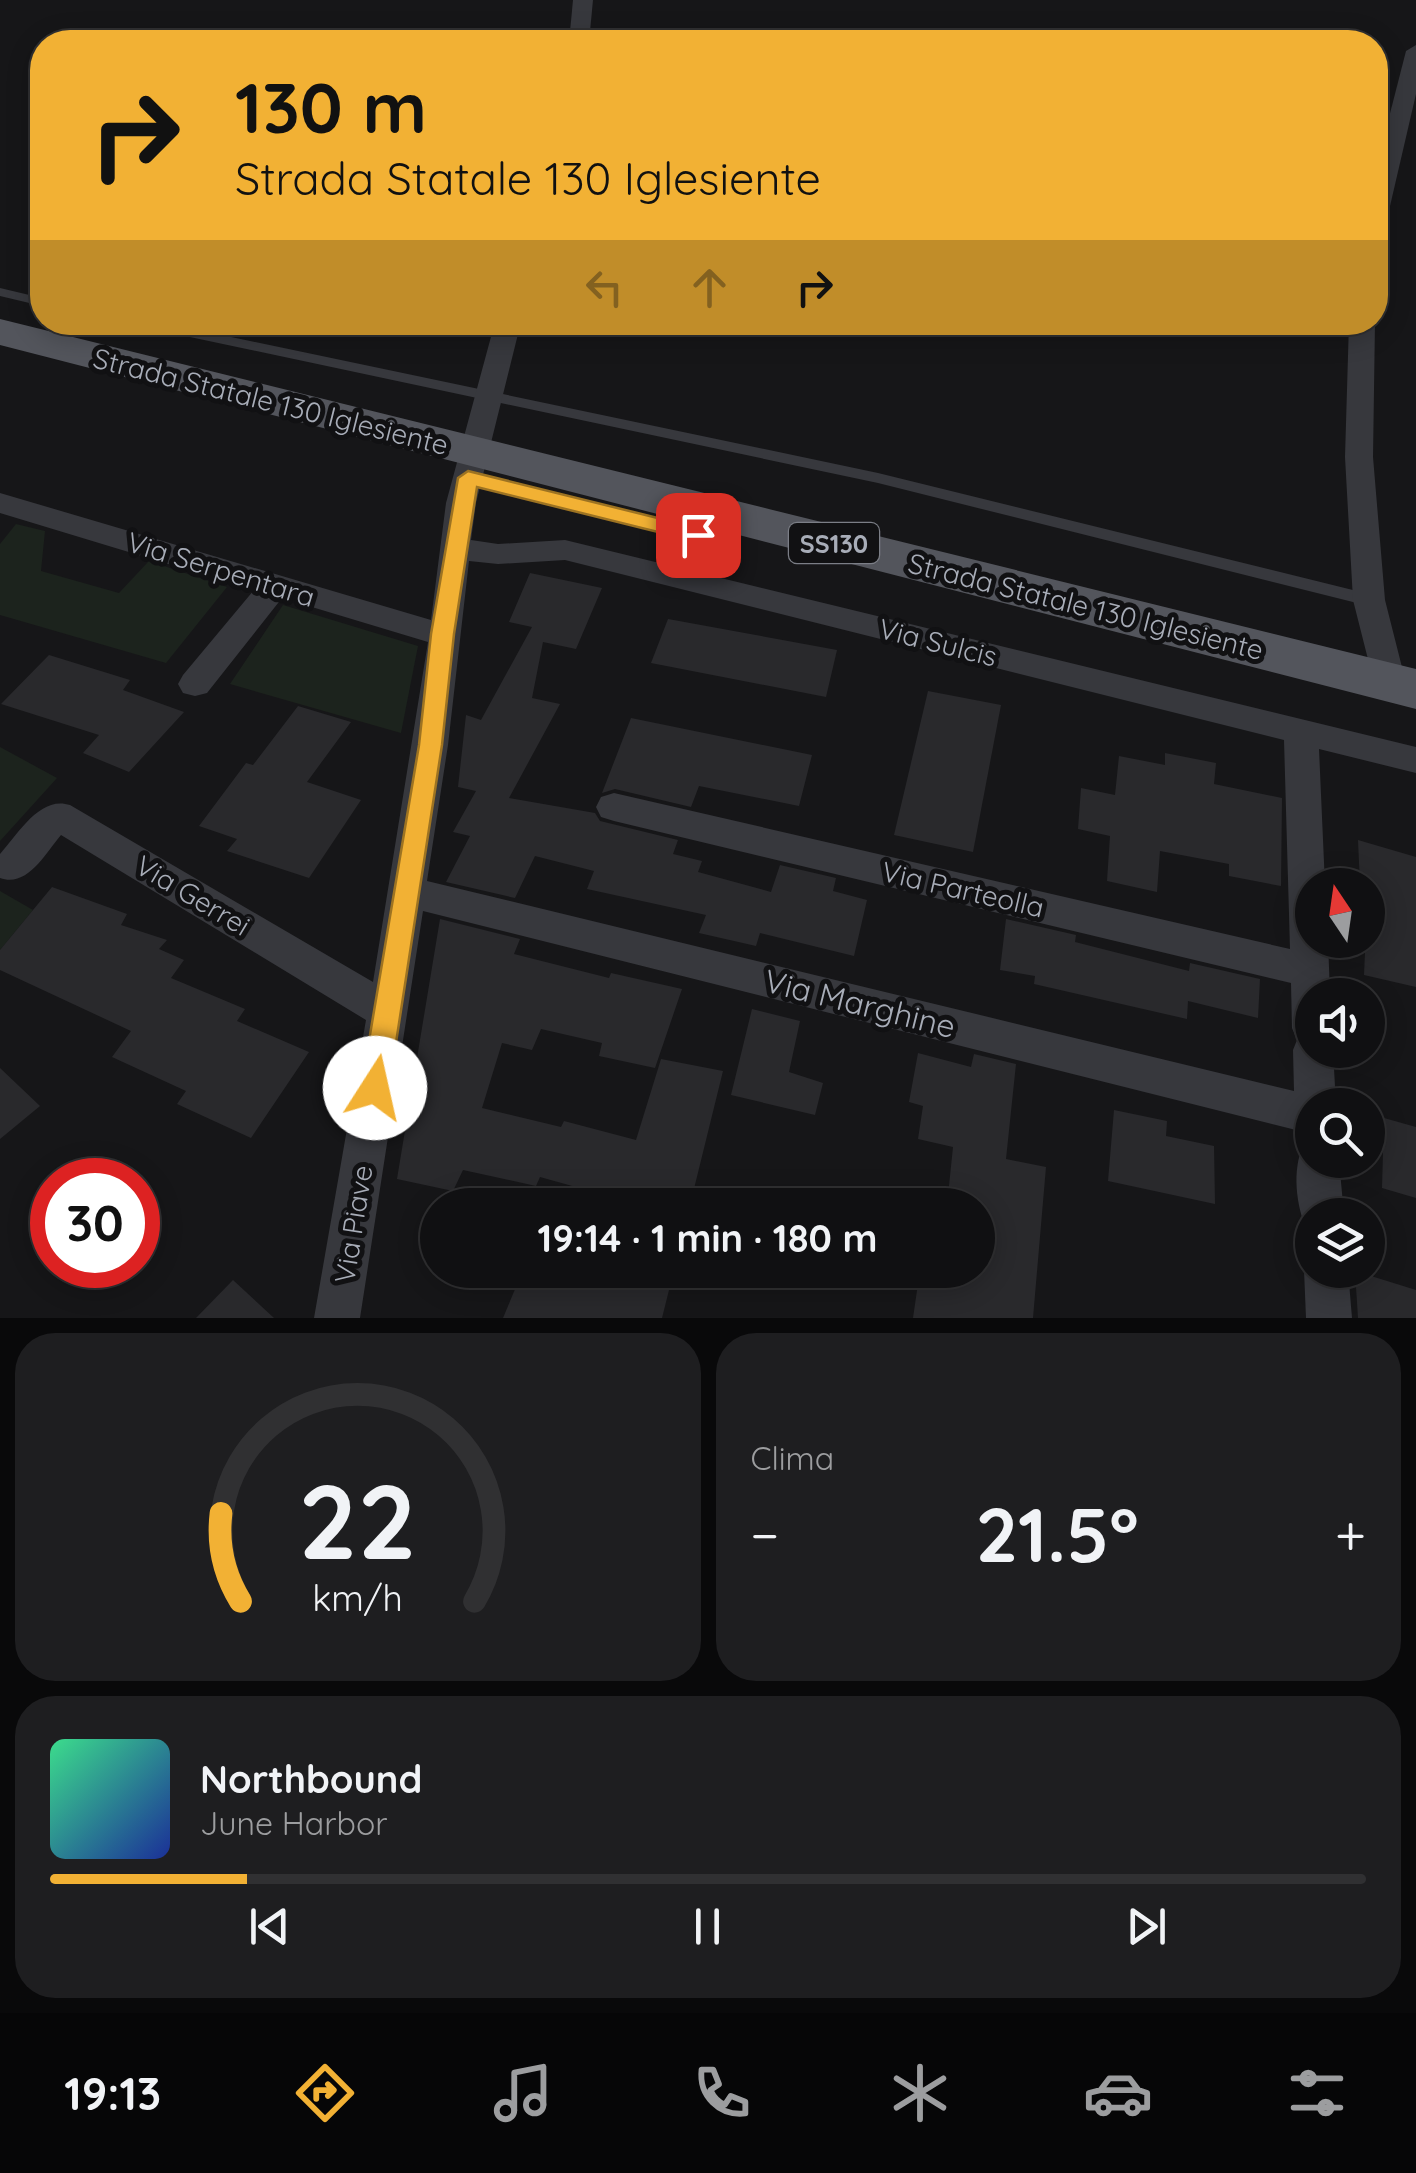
<!DOCTYPE html>
<html lang="it">
<head>
<meta charset="utf-8">
<style>
  body { margin:0; font-family:Quicksand,sans-serif; background:#1e1e20; color:#f1f3f6; height:100vh; display:flex; flex-direction:column; font-size:38px; white-space:nowrap }
  * { box-sizing:border-box; margin:0 }
  p { font-size:32px; color:#9c9d9f }
  .icon { flex:none; width:55px; height:55px; fill:none; stroke:currentColor; stroke-width:2; stroke-linecap:round; stroke-linejoin:round }
  .map { position:relative; height:1318px; overflow:hidden }
  .drawer { display:flex; flex-direction:column; gap:15px; padding:15px; background:#09090a; flex:1 }
  .drawer>* { flex:none }
  .hud { position:absolute; left:30px; top:30px; width:1358px; height:305px; border-radius:40px; box-shadow:0 5px 25px #0003,0 0 0 2px #303032; background:#f2b134; color:#111; overflow:hidden }
  .needle { width:65px; rotate:347deg }
  .fabs { position:absolute; left:1295px; top:868px; display:grid; gap:20px }
  .fabs a { display:grid; place-items:center; width:90px; height:90px; border-radius:50%; background:#101012; box-shadow:0 5px 25px #0003,0 0 0 2px #303032; font-size:50px }
  .speed { position:absolute; left:30px; top:1158px; display:flex; gap:20px; font-size:50px; font-weight:700; text-align:center }
  .speed>* { display:grid; place-content:center; width:130px; height:130px; border-radius:50%; background:#101012; box-shadow:0 5px 25px #0003,0 0 0 2px #303032; line-height:1 }
  .speed .limit { border:15px solid #d22; background:#fff; color:#111 }
  .pin { position:absolute; display:grid; place-items:center; width:85px; height:85px; color:#fff; margin:-42px; border-radius:20px; box-shadow:0 5px 15px #0006 }
  .me { position:absolute; width:110px; margin:-55px; rotate:10deg; stroke-linejoin:round; filter:drop-shadow(0 0 8px #0008) }
  .turn { display:flex; align-items:center; gap:35px; height:210px; padding:0 40px; font-size:45px }
  .turn .icon { width:130px; height:130px; stroke-width:2.5 }
  .turn b { display:block; font-size:70px; line-height:85px }
  .lanes { display:flex; align-items:center; height:95px; padding:0 40px; background:#0003; justify-content:center; gap:50px; direction:ltr }
  .lanes .off { opacity:.35 }
  .big { font-size:75px; font-weight:800; line-height:1.1 }
  .drawer .card { flex:1; display:flex; flex-direction:column; justify-content:center; gap:15px; min-width:0; padding:0 35px; border-radius:40px; background:#1e1e20 }
  .drawer .dial { align-items:center; gap:0 }
  .dial svg { height:260px; overflow:visible; fill:none; stroke:#303032; stroke-width:7; stroke-linecap:round; text-anchor:middle }
  .dial text { fill:#f1f3f6; stroke:none }
  .song { display:flex; align-items:center; gap:30px }
  .cover { width:120px; height:120px; border-radius:15px; background:linear-gradient(135deg,hsl(150 70% 55%),hsl(230 70% 35%)) }
  .played { height:10px; border-radius:5px; background:linear-gradient(90deg,#f2b134 15%,#303032 15%) }
  .keys { display:flex; justify-content:space-around; direction:ltr }
  .heat { display:flex; justify-content:space-between; align-items:center; font-size:55px; direction:ltr }
  .drawer .tiles { flex:1; display:grid; gap:15px; grid-template-columns:1fr 1fr }
  .card:last-child { grid-column:span 2 }
  .trip { position:absolute; left:420px; top:1188px; width:575px; height:100px; border-radius:50px; background:#101012; box-shadow:0 5px 25px #0003,0 0 0 2px #303032; font-weight:800; line-height:100px; text-align:center }
  .menu { display:flex; height:160px; justify-content:space-around; align-items:center; background:#060607; color:#9c9d9f }
  .menu .icon { width:70px; height:70px }
  .menu .on { color:#f2b134 }
  .menu b { font-size:45px; color:#f1f3f6 }
  .map>svg:first-child { display:block }
  .green { fill:#1c231d }
  .building { fill:#29292c }
  .lines { fill:none; stroke-linecap:round; stroke-linejoin:round }
  .lane { fill:#37383d; fill-rule:evenodd }
  .street { fill:#37383d; fill-rule:evenodd }
  .primary { fill:#53555c; fill-rule:evenodd }
  .route { fill:#f2b134; stroke:#9d7322; stroke-width:2.5 }
  .labels { text-anchor:middle; dominant-baseline:central; stroke-width:10; stroke-linejoin:round; paint-order:stroke }
  .shield { fill:#111113; stroke:#7b7e86; stroke-width:2.5 }
  .shield-label { font-size:25px; font-weight:bold; fill:#a8adb8 }
  .street-label { font-size:28px; fill:#a8adb8; stroke:#111113 }
  .near-street-label { font-size:32px; fill:#a8adb8; stroke:#111113 }
</style>
</head>
<body>
<div class="map">
<svg width="1416" height="1318" viewBox="0 0 1416 1318">
  <rect width="100%" height="100%" fill="#161618"/>
  <!-- green -->
  <g class="green">
    <polygon points="16,524 45,531 41,571 119,593 149,561 227,587 166,663 0,615 0,544"/>
    <polygon points="283,605 418,646 401,733 230,684"/>
    <polygon points="0,747 57,778 0,841"/>
    <polygon points="0,891 33,910 0,950"/>
  </g>
  <!-- building -->
  <g class="building">
    <polygon points="530,573 602,588 576,649 543,642 532,698 560,704 509,798 595,813 600,821 678,840 673,854 702,861 698,872 771,892 780,865 836,878 833,891 867,900 854,956 760,933 756,946 699,933 706,915 587,889 594,871 535,856 515,898 446,882 470,836 453,832 476,791 458,787 466,715 481,720 532,627 509,622"/>
    <polygon points="668,619 837,650 826,697 651,663"/>
    <polygon points="49,655 130,680 123,690 184,712 129,772 83,753 99,735 1,704"/>
    <polygon points="928,691 1001,705 973,852 894,835"/>
    <polygon points="298,706 351,722 307,782 361,800 309,878 227,851 237,839 199,826 246,763 253,765"/>
    <polygon points="631,718 812,755 799,806 699,786 691,807 615,789 602,793"/>
    <polygon points="1165,753 1216,763 1214,784 1282,798 1281,886 1229,876 1229,864 1160,851 1157,892 1107,881 1110,836 1078,829 1081,788 1115,795 1119,756 1165,765"/>
    <polygon points="1358,840 1416,857 1416,987 1364,975 1368,885 1360,885"/>
    <polygon points="52,887 127,914 121,925 167,940 159,949 184,960 171,978 245,1009 237,1021 309,1052 251,1138 177,1104 186,1091 112,1057 131,1031 0,970 0,950"/>
    <polygon points="440,919 520,939 514,954 609,978 611,973 682,989 655,1068 599,1056 602,1043 541,1029 532,1050 502,1043 482,1108 561,1127 564,1121 636,1140 661,1059 723,1071 690,1205 617,1205 619,1199 540,1177 536,1186 463,1170 453,1191 397,1179"/>
    <polygon points="1006,919 1076,935 1075,942 1189,971 1190,963 1260,979 1258,1018 1188,1001 1187,1019 1034,984 1035,976 1000,970"/>
    <polygon points="752,1009 800,1021 789,1072 823,1083 815,1115 731,1095"/>
    <polygon points="918,1053 971,1067 974,1054 1016,1064 1006,1159 1046,1167 1033,1318 913,1318 920,1270 978,1270 978,1205 947,1205 953,1147 918,1139 923,1106 909,1102"/>
    <polygon points="0,1068 40,1106 0,1139"/>
    <polygon points="1114,1110 1167,1121 1166,1136 1214,1146 1215,1204 1108,1181"/>
    <polygon points="1384,1118 1416,1127 1416,1198 1382,1188"/>
    <polygon points="523,1270 674,1270 662,1318 503,1318"/>
    <polygon points="1355,1271 1416,1290 1416,1318 1358,1318"/>
    <polygon points="233,1280 274,1318 196,1318"/>
  </g>
  <g class="lines">
    <!-- lane -->
    <g class="lane">
      <polygon points="0,288 42,298 42,306 0,296"/>
      <polygon points="131,322 160,322 878,473 1369,594 1377,600 1369,606 878,483 138,326"/>
    </g>
    <!-- street -->
    <g class="street">
      <polygon points="573,0 593,0 589,42 569,42"/>
      <polygon points="1416,45 1416,94 1387,219 1375,226 1375,172 1406,51"/>
      <path d="M495,322H521L476,503L471,540L498,544L565,540L1416,747V773L1319,749L1325,885H1312V940H1328L1330,995H1312V1050H1333L1336,1105H1312V1134L423,911L360,1318H314L366,1020L61,835C45,854 27,888 0,878V854C18,834 40,795 70,805L373,982L428,642L282,598L207,693L195,696L183,693L178,684L183,675L254,590L0,513V493L431,620L446,503ZM565,560L1284,740L1290,949L614,793L601,797L596,807L601,817L614,821L1291,983L1292,1028L1297,1040L1293,1050L1294,1091L427,881L448,745L469,561L498,564Z"/>
      <polygon points="1349,322 1375,322 1373,457 1385,600 1406,683 1402,692 1390,695 1378,692 1374,683 1353,600 1345,457"/>
      <path d="M1312,1142V1160H1339L1344,1215H1312V1233L1307,1230C1296,1206 1292,1170 1303,1146Z"/>
      <polygon points="1312,1253 1312,1270 1348,1270 1352,1318 1306,1318 1304,1270"/>
    </g>
    <!-- primary -->
    <polygon class="primary" points="0,319 1416,669 1416,709 0,345"/>
  </g>
  <!-- route -->
  <polygon class="route" points="468,471 698,528 708,535 698,542 477,487 454,634 442,745 389,1088 385,1098 375,1102 365,1098 361,1088 419,745 431,634 458,478"/>
  <g class="labels">
    <!-- shield labels -->
    <rect class="shield" x="789" y="523" width="90" height="40" rx="8"/>
    <g class="shield-label">
      <text x="834" y="543">SS130</text>
    </g>
    <!-- street labels -->
    <g class="street-label">
      <text transform="translate(271 401) rotate(14)">Strada Statale 130 Iglesiente</text>
      <text transform="translate(221 569) rotate(17)">Via Serpentara</text>
      <text transform="translate(1086 606) rotate(14)">Strada Statale 130 Iglesiente</text>
      <text transform="translate(938 642) rotate(14)">Via Sulcis</text>
      <text transform="translate(963 889) rotate(13)">Via Parteolla</text>
      <text transform="translate(193 895) rotate(31)">Via Gerrei</text>
      <text transform="translate(353 1224) rotate(-81)">Via Piave</text>
    </g>
    <!-- near-street labels -->
    <g class="near-street-label">
      <text transform="translate(860 1003) rotate(14)">Via Marghine</text>
    </g>
  </g>
</svg>
<div class="fabs">
<a><svg class="needle" viewBox="-14 -14 28 28"><path d="M0-13l5 13h-10z" fill="#e53935"/><path d="M0 13l5-13h-10z" fill="#9c9d9f"/></svg></a>
<a><svg class="icon" aria-label="sound" viewBox="0 0 24 24"><path d="M4 9h4l5-4v14l-5-4H4zM17 9q2 3 0 6"/></svg></a>
<a><svg class="icon" aria-label="search" viewBox="0 0 24 24"><circle cx="10" cy="10" r="6"/><path d="M15 15l6 6"/></svg></a>
<a><svg class="icon" aria-label="layers" viewBox="0 0 24 24"><path d="M12 4l9 5-9 5-9-5zM3 14l9 5 9-5"/></svg></a>
</div>
<div class="speed"><div class="limit">30</div></div>
<div class="pin" style="left:698px;top:535px;background:#d93025"><svg class="icon" aria-label="arrive" viewBox="0 0 24 24"><path d="M6 21V4h12l-3 4 3 4H6"/></svg></div>
<svg class="me" style="left:375px;top:1088px" viewBox="-20 -20 40 40"><circle r="19" fill="#fff"/><path d="M0-13L10 11 0 6-10 11z" fill="#f2b134"/></svg>
<div class="trip">19:14 · 1 min · 180 m</div>
<div class="hud">
<div class="turn"><svg class="icon" aria-label="right" viewBox="0 0 24 24"><path d="M7 20v-9h11M14 6l5 5-5 5"/></svg><div><b>130 m</b>Strada Statale 130 Iglesiente</div></div>
<div class="lanes"><svg class="icon off" aria-label="left" viewBox="0 0 24 24"><path d="M17 20v-9H6M10 6l-5 5 5 5"/></svg><svg class="icon off" aria-label="ahead" viewBox="0 0 24 24"><path d="M12 20V5M6 11l6-6 6 6"/></svg><svg class="icon" aria-label="right" viewBox="0 0 24 24"><path d="M7 20v-9h11M14 6l5 5-5 5"/></svg></div>
</div>
</div>
<section class="drawer">
<div class="tiles">
<div class="card dial"><svg viewBox="0 0 100 80">
<path d="M14 69A42 42 0 1 1 86 69"/>
<path d="M14 69A42 42 0 0 1 8 42" stroke="#f2b134"/>
<text x="50" y="56" font-size="32" font-weight="700">22</text>
<text x="50" y="72" font-size="11">km/h</text>
</svg></div>
<div class="card"><p>Clima</p>
<div class="heat"><a>−</a><b class="big">21.5°</b><a>+</a></div>
</div>
<div class="card">
<div class="song"><i class="cover"></i><div><b>Northbound</b><p>June Harbor</p></div></div>
<div class="played"></div>
<div class="keys"><svg class="icon" aria-label="previous" viewBox="0 0 24 24"><path d="M18 5L8 12l10 7zM5 5v14"/></svg><svg class="icon" aria-label="pause" viewBox="0 0 24 24"><path d="M8 5v14M16 5v14"/></svg><svg class="icon" aria-label="next" viewBox="0 0 24 24"><path d="M6 5l10 7-10 7zM19 5v14"/></svg></div>
</div>
</div>
</section>
<nav class="menu">
<b>19:13</b>
<svg class="icon on" aria-label="directions" viewBox="0 0 24 24"><path d="M12 3l9 9-9 9-9-9zM9 14v-3h6M13 9l2 2-2 2"/></svg>
<svg class="icon" aria-label="music" viewBox="0 0 24 24"><path d="M9 18V5l10-2v13"/><circle cx="6" cy="18" r="3"/><circle cx="16" cy="16" r="3"/></svg>
<svg class="icon" aria-label="phone" viewBox="0 0 24 24"><path d="M5 4h4l2 5-3 2q2 4 5 5l2-3 5 2v4C11 20 4 13 5 4z"/></svg>
<svg class="icon" aria-label="climate" viewBox="0 0 24 24"><path d="M12 3v18M4 7l16 10M4 17L20 7"/></svg>
<svg class="icon" aria-label="car" viewBox="0 0 24 24"><path d="M5 17H2v-5l4-1 3-4h7l3 4 3 1v5h-3M9 17h6M6 11h13"/><circle cx="7" cy="17" r="2"/><circle cx="17" cy="17" r="2"/></svg>
<svg class="icon" aria-label="filters" viewBox="0 0 24 24"><path d="M4 7h16M4 17h16"/><circle cx="9" cy="7" r="2"/><circle cx="15" cy="17" r="2"/></svg>
</nav>
</body>
</html>
